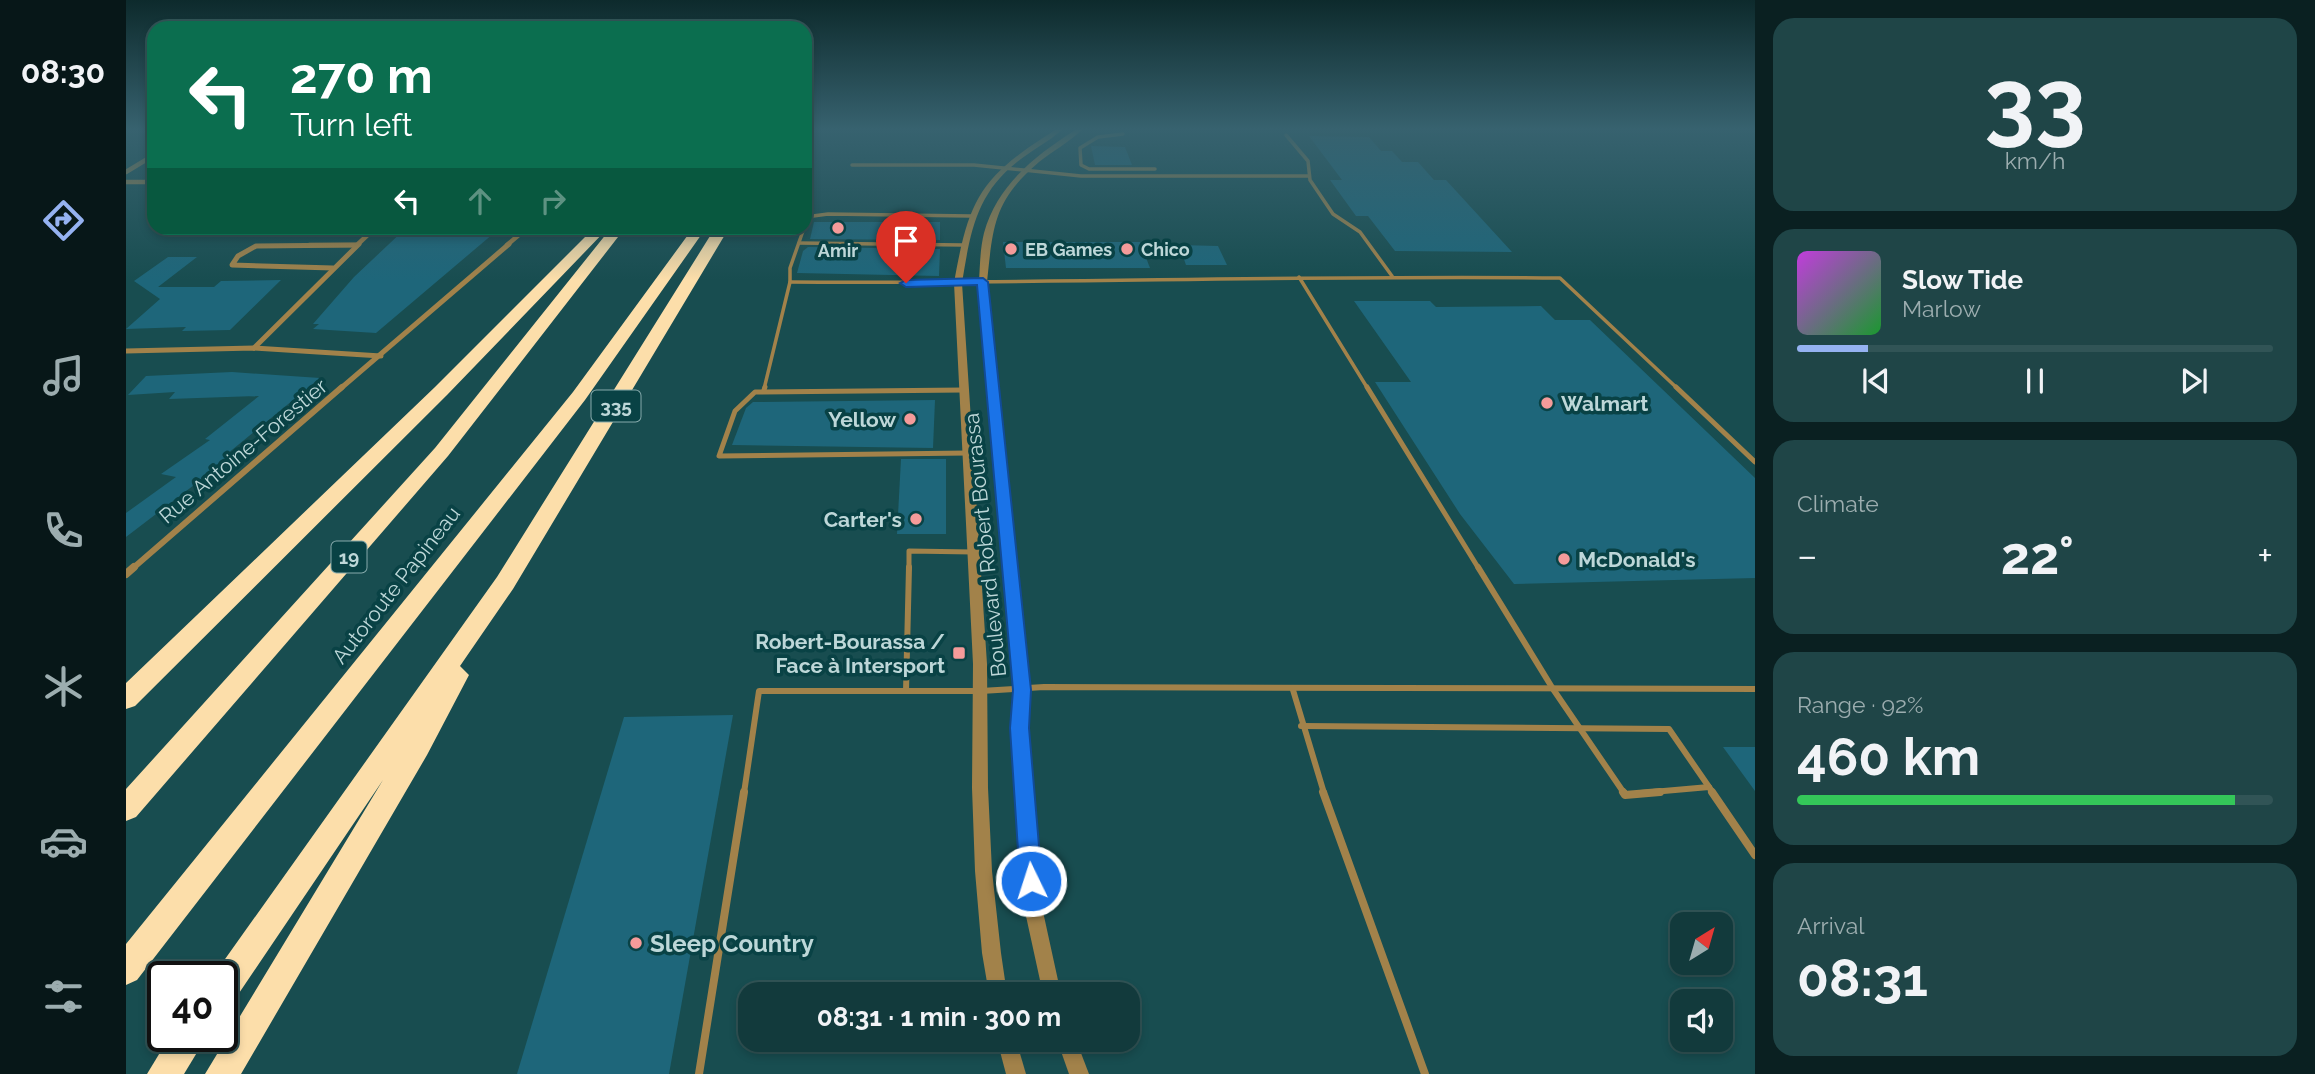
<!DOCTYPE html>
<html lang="en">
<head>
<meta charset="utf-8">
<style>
  body { margin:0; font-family:Raleway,sans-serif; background:#1f4547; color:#f1f3f6; height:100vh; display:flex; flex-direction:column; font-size:26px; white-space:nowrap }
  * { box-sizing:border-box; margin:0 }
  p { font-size:23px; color:#9cadaf }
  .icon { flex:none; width:38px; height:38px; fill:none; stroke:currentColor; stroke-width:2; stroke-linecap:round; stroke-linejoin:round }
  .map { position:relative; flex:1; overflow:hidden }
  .details { display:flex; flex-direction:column; gap:18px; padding:18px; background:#0a2021; width:560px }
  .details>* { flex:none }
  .top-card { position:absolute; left:21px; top:21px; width:665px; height:214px; border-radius:21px; box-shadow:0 4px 10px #0003,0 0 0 2px #315456; background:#0b6e4f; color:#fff; overflow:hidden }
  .needle { width:46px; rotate:37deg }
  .controls { position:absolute; left:1544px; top:912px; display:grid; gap:14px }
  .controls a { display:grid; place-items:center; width:63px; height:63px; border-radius:14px; background:#123a3c; box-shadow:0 4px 10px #0003,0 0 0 2px #315456; font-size:35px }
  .speed { position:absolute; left:21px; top:961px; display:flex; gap:14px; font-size:35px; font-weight:700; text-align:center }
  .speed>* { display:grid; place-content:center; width:91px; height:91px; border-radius:50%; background:#123a3c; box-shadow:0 4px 10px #0003,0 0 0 2px #315456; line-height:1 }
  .speed .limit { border:4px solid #111; border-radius:10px; background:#fff; color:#111 }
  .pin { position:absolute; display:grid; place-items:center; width:60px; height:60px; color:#fff; margin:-72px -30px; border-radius:50% 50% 50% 0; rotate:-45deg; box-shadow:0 0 7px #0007 }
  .pin .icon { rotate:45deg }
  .me { position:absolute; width:77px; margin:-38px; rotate:356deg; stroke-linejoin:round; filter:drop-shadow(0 0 5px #0008) }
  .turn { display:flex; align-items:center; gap:24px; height:147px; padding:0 28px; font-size:32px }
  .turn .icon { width:91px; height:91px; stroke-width:2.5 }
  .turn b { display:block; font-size:49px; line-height:60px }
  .lanes { display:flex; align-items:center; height:66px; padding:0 28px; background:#0003; justify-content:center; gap:35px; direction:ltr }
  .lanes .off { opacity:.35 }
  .big { font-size:52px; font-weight:700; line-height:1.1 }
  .details .card { flex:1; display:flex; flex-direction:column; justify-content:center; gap:10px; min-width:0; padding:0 24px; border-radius:21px; background:#1f4547 }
  .details .dial { align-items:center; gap:0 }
  .dial b { font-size:91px; line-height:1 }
  .song { display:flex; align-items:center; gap:21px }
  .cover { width:84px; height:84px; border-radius:10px; background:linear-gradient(135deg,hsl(290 70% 55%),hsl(130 70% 35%)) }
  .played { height:7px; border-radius:4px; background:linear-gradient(90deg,#95b2f1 15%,#315456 15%) }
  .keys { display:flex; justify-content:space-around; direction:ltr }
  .heat { display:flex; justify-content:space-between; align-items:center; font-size:38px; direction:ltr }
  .charge { height:10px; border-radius:5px; background:linear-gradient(90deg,#34c759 92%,#315456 0) }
  .trip { position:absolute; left:612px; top:982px; width:402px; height:70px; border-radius:21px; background:#123a3c; box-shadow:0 4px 10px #0003,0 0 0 2px #315456; font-weight:700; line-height:70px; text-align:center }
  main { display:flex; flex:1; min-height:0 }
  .tab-bar { display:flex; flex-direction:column; width:126px; justify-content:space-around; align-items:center; background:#071718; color:#9cadaf }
  .tab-bar .icon { width:49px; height:49px }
  .tab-bar .on { color:#95b2f1 }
  .tab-bar b { font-size:32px; color:#f1f3f6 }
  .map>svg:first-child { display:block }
  .building { fill:#1e667a }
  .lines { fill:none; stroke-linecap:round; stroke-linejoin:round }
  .service-far3 { stroke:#a2824a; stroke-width:3.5 }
  .service-far2 { stroke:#a2824a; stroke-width:5 }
  .service-far1 { stroke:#a2824a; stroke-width:6 }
  .service { stroke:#a2824a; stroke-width:8 }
  .minor-far3 { stroke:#a2824a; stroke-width:4.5 }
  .minor-far2 { stroke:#a2824a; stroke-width:5 }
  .minor-far1 { stroke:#a2824a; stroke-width:6 }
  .minor { stroke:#a2824a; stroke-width:8 }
  .tertiary { fill:#a2824a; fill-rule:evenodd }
  .motorway { fill:#fcdeaa; fill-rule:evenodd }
  .route { fill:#1a73e8; stroke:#114b97; stroke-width:2 }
  .poi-dot { fill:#f59b9a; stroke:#094245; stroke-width:2.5 }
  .labels { text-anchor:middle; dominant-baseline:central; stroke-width:7; stroke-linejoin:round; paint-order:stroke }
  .far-poi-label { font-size:18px; font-weight:bold; fill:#bdd7d8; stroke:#094245; text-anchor:start }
  .shield { fill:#094245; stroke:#87aaac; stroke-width:2 }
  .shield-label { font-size:19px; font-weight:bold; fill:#bdd7d8 }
  .poi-label { font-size:21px; font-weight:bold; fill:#bdd7d8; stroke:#094245; text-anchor:end }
  .street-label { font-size:21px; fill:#bdd7d8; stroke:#094245 }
  .near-poi-label { font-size:24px; font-weight:bold; fill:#bdd7d8; stroke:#094245; text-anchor:start }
</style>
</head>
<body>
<main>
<nav class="tab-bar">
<b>08:30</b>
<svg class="icon on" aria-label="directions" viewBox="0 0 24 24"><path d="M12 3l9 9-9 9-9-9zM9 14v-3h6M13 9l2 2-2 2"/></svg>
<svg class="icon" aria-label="music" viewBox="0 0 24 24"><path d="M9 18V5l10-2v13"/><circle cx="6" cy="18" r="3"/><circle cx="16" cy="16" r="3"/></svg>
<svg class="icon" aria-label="phone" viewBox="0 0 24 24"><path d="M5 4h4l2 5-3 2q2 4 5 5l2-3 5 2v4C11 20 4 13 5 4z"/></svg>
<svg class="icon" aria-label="climate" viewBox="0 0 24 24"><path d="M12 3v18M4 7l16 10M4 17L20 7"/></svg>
<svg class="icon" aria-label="car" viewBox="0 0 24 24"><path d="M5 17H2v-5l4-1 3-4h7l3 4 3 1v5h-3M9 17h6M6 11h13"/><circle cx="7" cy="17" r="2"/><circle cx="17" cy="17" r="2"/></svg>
<svg class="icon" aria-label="filters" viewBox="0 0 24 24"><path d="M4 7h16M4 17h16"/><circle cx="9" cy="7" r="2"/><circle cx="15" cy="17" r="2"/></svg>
</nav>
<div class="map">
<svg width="1629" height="1074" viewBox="0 0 1629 1074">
  <rect width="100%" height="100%" fill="#184d50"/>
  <!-- building -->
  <g class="building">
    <polygon points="1183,136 1243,137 1255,151 1266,151 1276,162 1292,162 1308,180 1320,180 1386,252 1269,251 1242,216 1230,216 1204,180 1216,180"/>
    <polygon points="965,146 999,147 1006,165 969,165"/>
    <polygon points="688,222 814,222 814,240 684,239"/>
    <polygon points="280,228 374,228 250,333 187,329 193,324 187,324 228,277"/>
    <polygon points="877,242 1014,242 1024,268 880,268"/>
    <polygon points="1053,245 1092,246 1101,265 1060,265"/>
    <polygon points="682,247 814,249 813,276 671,273 677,251"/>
    <polygon points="42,257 71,257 32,287 88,287 95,281 155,280 104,330 56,331 60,327 0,329 34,299 8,281"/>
    <polygon points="1228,301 1304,301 1310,307 1415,306 1429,320 1464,320 1629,478 1629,578 1388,584 1334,514 1249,382 1285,382"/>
    <polygon points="106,372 194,378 101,454 106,456 0,537 0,513 50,477 35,474 84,440 79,439 133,396 43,399 49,392 2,395 20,376"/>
    <polygon points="809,400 807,448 606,445 620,408 627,402"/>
    <polygon points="775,459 820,459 820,534 771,534"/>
    <polygon points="607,715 543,1074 391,1074 498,717"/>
    <polygon points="1597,747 1629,747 1629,791"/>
  </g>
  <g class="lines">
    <!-- service-far3 -->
    <g class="service-far3">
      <polyline points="997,134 972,137 954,148 955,165 963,169 1029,169"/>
      <polyline points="1160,135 1182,161 1184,180 1207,214 1234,232 1266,276"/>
      <polyline points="726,165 848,165 955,176 1183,176"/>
      <polyline points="679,224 687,216 702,214 845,216"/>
      <polyline points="673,243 837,245"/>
      <polyline points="1173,277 1242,389"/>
      <path d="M664,282C921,284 1177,275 1434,278L1552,389"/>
      <polyline points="638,389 664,282 664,268 678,228"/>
    </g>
    <!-- service-far2 -->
    <g class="service-far2">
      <polyline points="1241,387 1353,569"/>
      <polyline points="1550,387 1629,462"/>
      <polyline points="638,390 639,387"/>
      <polyline points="837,390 629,392 609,411 593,456 842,453"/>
      <polyline points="783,569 783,551 847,552"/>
    </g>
    <!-- service-far1 -->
    <g class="service-far1">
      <polyline points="1352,567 1427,689 1498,793"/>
      <polyline points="1167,690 1198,793"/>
      <polyline points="780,691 783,567"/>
      <polyline points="1175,726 1543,729 1583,787"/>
      <polyline points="618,793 633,691 855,691 918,687 1629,689"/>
      <polyline points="1515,793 1583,787 1587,793"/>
    </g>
    <!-- service -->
    <g class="service">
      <polyline points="1197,792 1299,1074"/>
      <polyline points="1497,792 1499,795 1534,792"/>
      <polyline points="1586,792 1629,855"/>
      <polyline points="573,1074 618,792"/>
    </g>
    <!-- minor-far3 -->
    <g class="minor-far3">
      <polyline points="0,172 28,155"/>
      <polyline points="0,182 28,182"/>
      <polyline points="183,245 230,245"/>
      <polyline points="231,245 249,228"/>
      <polyline points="381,245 401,228"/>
    </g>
    <!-- minor-far2 -->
    <g class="minor-far2">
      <polyline points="207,268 106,265 112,256 130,246 230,245"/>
      <polyline points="128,348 233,244"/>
      <polyline points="0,351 128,348 255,356"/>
      <polyline points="214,389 383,244"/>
    </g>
    <!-- minor-far1 -->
    <polyline class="minor-far1" points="6,569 216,387"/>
    <!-- minor -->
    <polyline class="minor" points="0,574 8,567"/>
    <!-- tertiary -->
    <g class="tertiary">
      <path d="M929,130H936C922,142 906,150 891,162C850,194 844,234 836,283L861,664L862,788L866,871L875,953L881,994H863L856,953L849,871L846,788L847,664L828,283C843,197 855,177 929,130Z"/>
      <path d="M949,130H956C943,142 927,151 913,162C867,201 867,227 861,282L903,690L900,728L916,907L935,994H917L898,907L886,728L889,690L853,282C854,266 854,249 858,233C871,185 909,156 949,130Z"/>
      <polygon points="871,1040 890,1040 900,1074 880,1074"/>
      <polygon points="931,1040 950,1040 963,1074 943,1074"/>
    </g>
    <!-- motorway -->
    <g class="motorway">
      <polygon points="468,228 482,228 321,395 9,706 0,709 0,683 309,387"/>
      <polygon points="485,228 499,228 322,456 10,817 0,821 0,789 309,448"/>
      <polygon points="567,228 580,228 459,400 11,980 0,985 0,944 447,392"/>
      <polygon points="589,228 603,228 387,589 334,666 343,675 301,755 115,1074 79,1074 257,780 107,1002 96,1007 96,976 87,976 371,577"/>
      <polygon points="44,1036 81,1036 58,1074 21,1074"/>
    </g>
  </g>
  <!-- sky -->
  <linearGradient id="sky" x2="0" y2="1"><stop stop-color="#0d2a2c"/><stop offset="0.46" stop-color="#37626f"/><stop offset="1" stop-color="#37626f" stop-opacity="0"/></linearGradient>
  <rect width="1629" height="280" fill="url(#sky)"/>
  <!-- route -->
  <polygon class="route" points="857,278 862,282 905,690 903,728 916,881 913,889 905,892 897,889 894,881 884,728 887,690 851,285 780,287 774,283 780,280"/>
  <!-- markers -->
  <g class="poi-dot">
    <circle cx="712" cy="228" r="7"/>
    <circle cx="885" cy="249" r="7"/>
    <circle cx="1001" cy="249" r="7"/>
    <circle cx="1421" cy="403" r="7"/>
    <circle cx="784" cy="419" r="7"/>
    <circle cx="790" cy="519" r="7"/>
    <circle cx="1438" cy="559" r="7"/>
    <rect x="826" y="646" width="14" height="14" rx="3.5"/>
    <circle cx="510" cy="943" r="7"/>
  </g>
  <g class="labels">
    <!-- far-poi labels -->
    <g class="far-poi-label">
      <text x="899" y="249">EB Games</text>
      <text x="1015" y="249">Chico</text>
      <text x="712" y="250" text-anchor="middle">Amir</text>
    </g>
    <!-- shield labels -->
    <g class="shield">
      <rect x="465.5" y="390.5" width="49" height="31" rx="5"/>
      <rect x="205.5" y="541.5" width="35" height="31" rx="5"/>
    </g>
    <g class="shield-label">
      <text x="490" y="406">335</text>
      <text x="223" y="557">19</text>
    </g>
    <!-- poi labels -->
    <g class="poi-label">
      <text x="1435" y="403" text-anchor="start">Walmart</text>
      <text x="770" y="419">Yellow</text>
      <text x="776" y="519">Carter's</text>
      <text x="1452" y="559" text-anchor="start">McDonald's</text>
      <text x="819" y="641">Robert-Bourassa /<tspan x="819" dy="24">Face à Intersport</tspan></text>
    </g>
    <!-- street labels -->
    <g class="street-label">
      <text transform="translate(117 451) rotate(-40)">Rue Antoine-Forestier</text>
      <text transform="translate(859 545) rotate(-96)">Boulevard Robert Bourassa</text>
      <text transform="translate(270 585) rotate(-52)">Autoroute Papineau</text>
    </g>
    <!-- near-poi labels -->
    <g class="near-poi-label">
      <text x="524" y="943">Sleep Country</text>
    </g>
  </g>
</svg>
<div class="controls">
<a><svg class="needle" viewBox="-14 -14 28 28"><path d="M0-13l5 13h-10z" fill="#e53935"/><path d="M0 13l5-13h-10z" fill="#9cadaf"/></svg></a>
<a><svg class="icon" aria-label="sound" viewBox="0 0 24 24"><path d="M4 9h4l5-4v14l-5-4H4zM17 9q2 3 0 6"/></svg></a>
</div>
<div class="speed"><div class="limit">40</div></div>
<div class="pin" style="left:780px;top:283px;background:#d93025"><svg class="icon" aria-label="arrive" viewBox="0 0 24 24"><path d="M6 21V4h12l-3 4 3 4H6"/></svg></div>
<svg class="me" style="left:905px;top:881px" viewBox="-20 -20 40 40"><circle r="17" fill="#1a73e8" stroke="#fff" stroke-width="3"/><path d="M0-11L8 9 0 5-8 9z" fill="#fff"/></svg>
<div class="trip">08:31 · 1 min · 300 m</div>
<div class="top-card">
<div class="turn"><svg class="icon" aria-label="left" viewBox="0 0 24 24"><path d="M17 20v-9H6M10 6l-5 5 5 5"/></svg><div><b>270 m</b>Turn left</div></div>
<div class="lanes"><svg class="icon" aria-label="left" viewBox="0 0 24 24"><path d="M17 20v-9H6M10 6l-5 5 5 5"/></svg><svg class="icon off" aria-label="ahead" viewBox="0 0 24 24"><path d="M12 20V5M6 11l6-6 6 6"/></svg><svg class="icon off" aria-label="right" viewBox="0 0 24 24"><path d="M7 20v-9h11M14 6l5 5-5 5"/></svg></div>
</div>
</div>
<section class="details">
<div class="card dial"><b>33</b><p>km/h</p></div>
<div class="card">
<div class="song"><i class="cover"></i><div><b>Slow Tide</b><p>Marlow</p></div></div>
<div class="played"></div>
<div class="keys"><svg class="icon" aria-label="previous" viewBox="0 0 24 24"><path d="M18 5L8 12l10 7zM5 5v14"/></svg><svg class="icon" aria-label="pause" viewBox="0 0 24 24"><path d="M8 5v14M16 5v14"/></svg><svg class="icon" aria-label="next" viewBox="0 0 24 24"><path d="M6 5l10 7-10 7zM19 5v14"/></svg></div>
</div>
<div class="card"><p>Climate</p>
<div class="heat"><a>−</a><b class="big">22°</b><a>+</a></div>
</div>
<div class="card"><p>Range · 92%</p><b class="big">460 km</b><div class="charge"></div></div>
<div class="card"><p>Arrival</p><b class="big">08:31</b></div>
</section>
</main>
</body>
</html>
